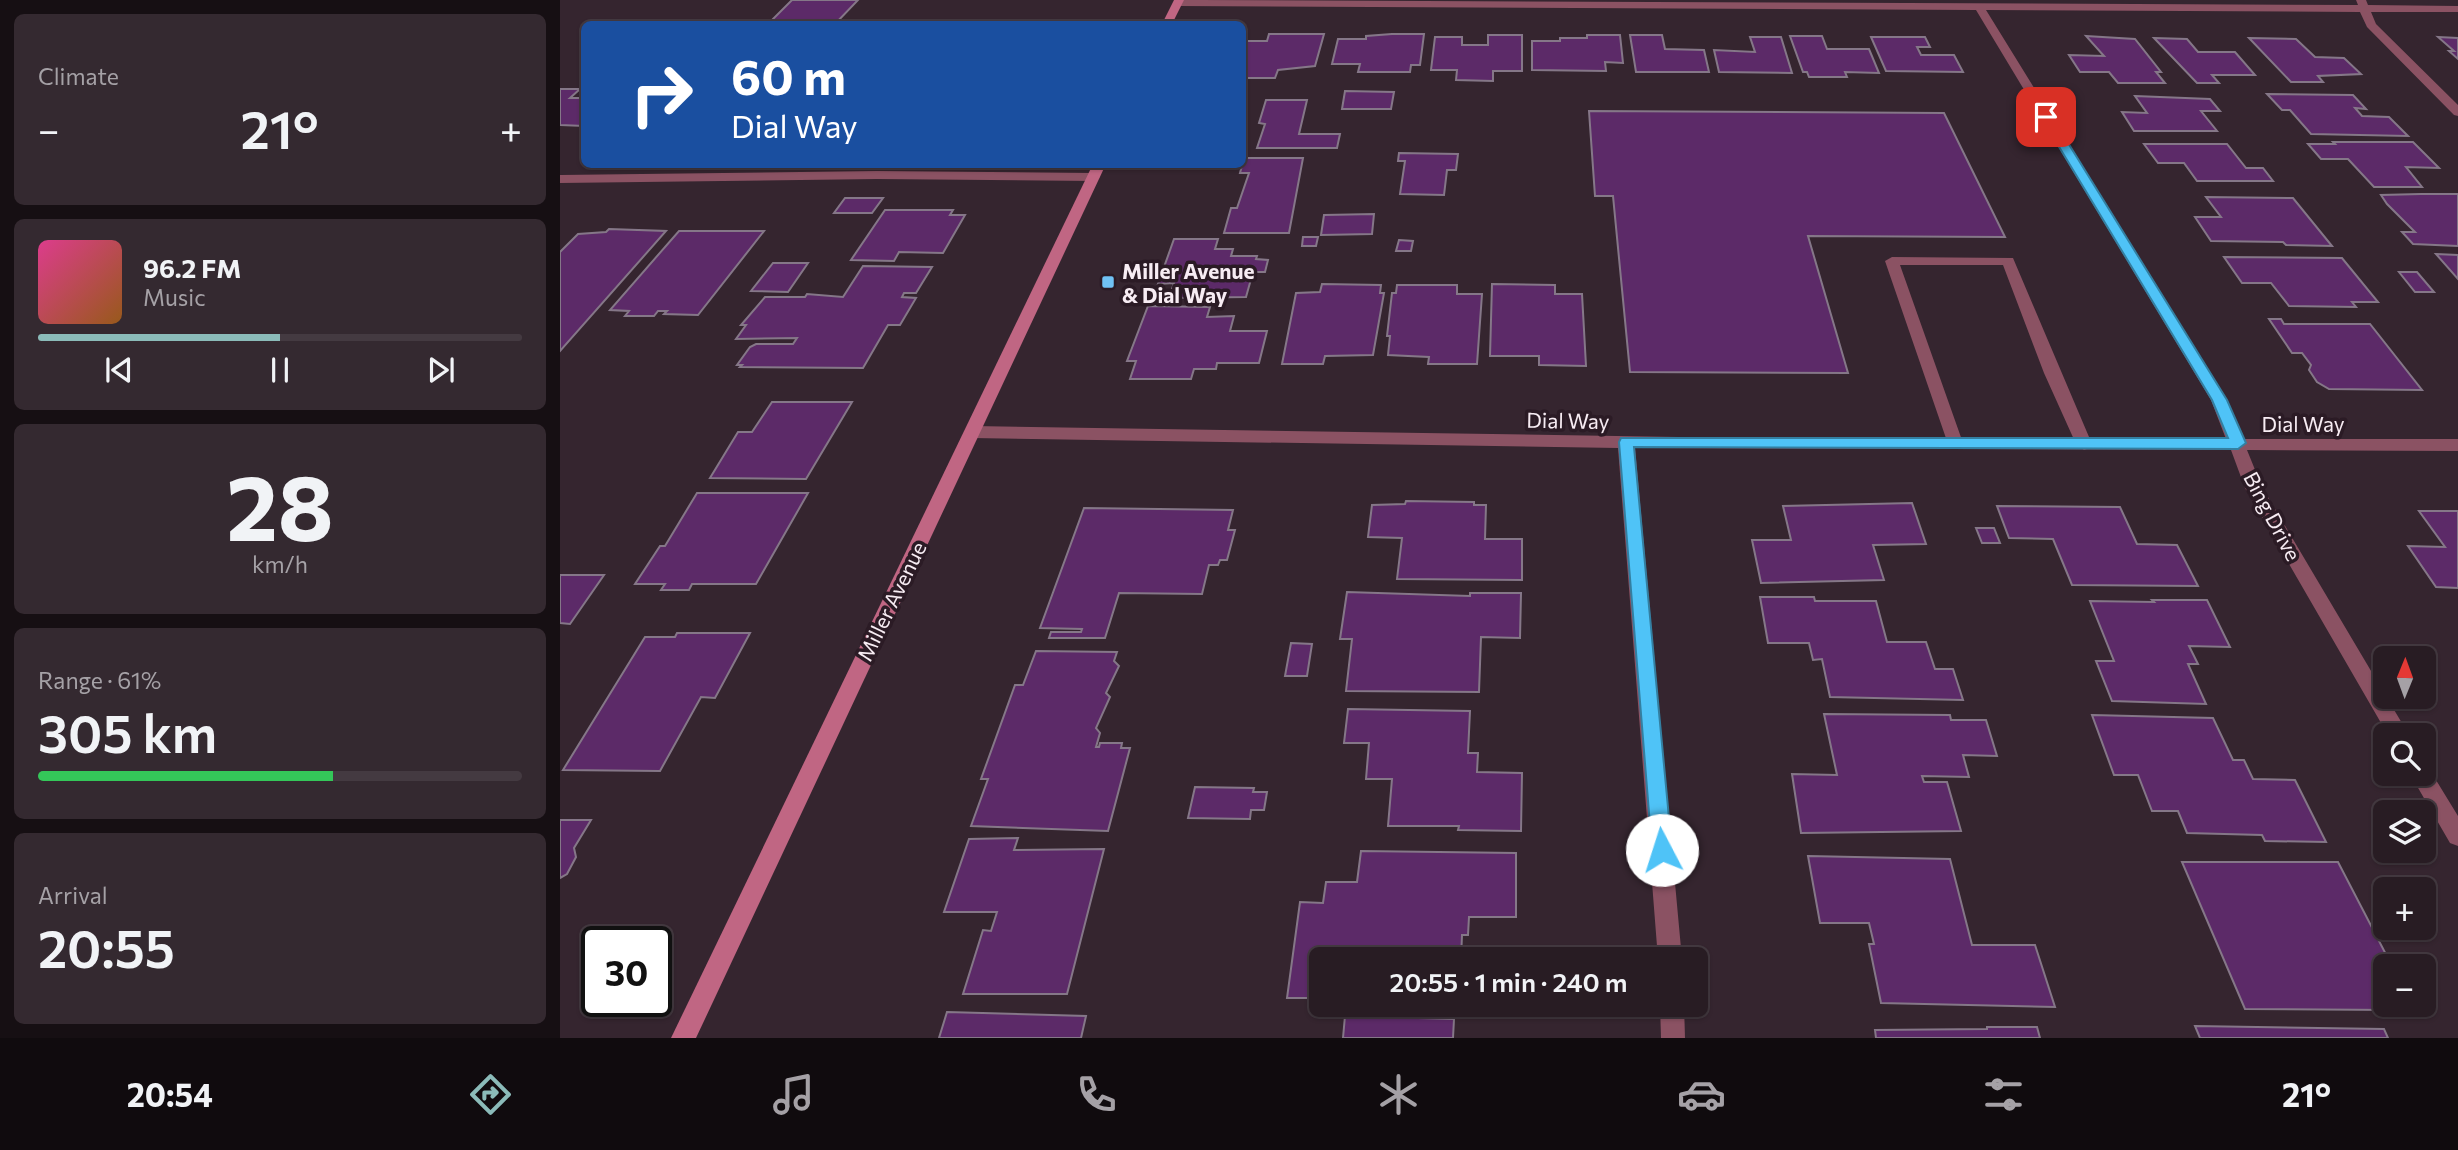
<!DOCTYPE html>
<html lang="en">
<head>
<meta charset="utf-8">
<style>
  body { margin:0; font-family:Commissioner,sans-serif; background:#342930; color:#f1f3f6; height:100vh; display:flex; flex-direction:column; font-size:26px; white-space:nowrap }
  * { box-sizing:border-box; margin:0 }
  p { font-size:23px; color:#a5a1a6 }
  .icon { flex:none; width:38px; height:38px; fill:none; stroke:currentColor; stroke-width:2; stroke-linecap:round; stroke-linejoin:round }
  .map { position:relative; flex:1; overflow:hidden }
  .side { display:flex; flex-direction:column; gap:14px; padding:14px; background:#160f13; width:560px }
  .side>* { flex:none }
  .guide { position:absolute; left:21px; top:21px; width:665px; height:147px; border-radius:10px; box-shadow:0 2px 5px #0004,0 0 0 2px #443a41; background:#1a4fa0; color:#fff; overflow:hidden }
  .needle { width:46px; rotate:1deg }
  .fabs { position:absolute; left:1813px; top:646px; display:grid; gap:14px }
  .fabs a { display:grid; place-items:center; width:63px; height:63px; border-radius:10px; background:#281c23; box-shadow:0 2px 5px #0004,0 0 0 2px #443a41; font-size:35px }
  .speed { position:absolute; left:21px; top:926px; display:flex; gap:14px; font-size:35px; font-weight:700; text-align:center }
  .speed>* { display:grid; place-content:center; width:91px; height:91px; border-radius:50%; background:#281c23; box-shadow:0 2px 5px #0004,0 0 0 2px #443a41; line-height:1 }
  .speed .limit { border:4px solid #111; border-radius:10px; background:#fff; color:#111 }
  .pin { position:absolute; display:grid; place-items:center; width:60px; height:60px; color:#fff; margin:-30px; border-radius:14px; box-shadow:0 4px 10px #0006 }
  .me { position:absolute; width:77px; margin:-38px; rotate:355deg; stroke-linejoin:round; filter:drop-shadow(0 0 5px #0008) }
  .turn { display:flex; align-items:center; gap:24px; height:147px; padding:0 35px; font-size:32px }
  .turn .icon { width:91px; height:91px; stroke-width:2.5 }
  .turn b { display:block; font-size:49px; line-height:60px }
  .big { font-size:52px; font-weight:600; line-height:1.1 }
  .side .tile { flex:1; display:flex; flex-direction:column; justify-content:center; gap:10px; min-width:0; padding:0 24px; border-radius:10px; background:#342930 }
  .side .dial { align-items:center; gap:0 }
  .dial b { font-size:91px; line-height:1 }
  .song { display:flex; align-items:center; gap:21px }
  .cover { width:84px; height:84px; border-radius:10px; background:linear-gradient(135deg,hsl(330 70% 55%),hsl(30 70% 35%)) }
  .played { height:7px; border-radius:4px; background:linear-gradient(90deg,#8bbbb9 50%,#443a41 50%) }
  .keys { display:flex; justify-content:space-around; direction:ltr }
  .heat { display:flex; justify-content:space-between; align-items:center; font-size:38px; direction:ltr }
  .charge { height:10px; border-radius:5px; background:linear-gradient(90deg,#34c759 61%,#443a41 0) }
  .trip { position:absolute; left:749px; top:947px; width:399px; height:70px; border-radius:10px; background:#281c23; box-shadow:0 2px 5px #0004,0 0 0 2px #443a41; font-weight:600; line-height:70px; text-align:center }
  .menu { display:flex; height:112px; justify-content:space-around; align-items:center; background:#100b0e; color:#a5a1a6 }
  .menu .icon { width:49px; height:49px }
  .menu .current { color:#8bbbb9 }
  .menu b { font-size:32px; color:#f1f3f6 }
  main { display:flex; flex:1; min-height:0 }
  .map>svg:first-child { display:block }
  .building { fill:#5c2a68; stroke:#857788; stroke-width:2 }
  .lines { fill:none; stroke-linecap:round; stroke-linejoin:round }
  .lane { fill:#8b5263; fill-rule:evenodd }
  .street { fill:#8b5263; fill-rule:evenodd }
  .secondary { fill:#c06683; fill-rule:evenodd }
  .route { fill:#4fc3f7; stroke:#337fa1; stroke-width:2 }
  .poi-dot { fill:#70c2f4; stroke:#2b1b25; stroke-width:2.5 }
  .labels { text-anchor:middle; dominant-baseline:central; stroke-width:7; stroke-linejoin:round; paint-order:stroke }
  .poi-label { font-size:21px; font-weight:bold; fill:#f7ecf3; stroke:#2b1b25; text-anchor:start }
  .street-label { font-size:21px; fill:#f7ecf3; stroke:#2b1b25 }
</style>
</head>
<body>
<main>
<section class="side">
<div class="tile"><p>Climate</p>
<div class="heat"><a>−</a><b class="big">21°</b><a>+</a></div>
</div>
<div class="tile">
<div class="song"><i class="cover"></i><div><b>96.2 FM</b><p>Music</p></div></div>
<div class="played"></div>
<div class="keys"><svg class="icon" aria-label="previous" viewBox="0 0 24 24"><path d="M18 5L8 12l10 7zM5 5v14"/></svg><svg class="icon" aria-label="pause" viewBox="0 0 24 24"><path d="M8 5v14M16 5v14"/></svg><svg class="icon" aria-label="next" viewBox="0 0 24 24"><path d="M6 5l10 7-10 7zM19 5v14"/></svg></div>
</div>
<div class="tile dial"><b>28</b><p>km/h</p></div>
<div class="tile"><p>Range · 61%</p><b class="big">305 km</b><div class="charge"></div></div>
<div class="tile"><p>Arrival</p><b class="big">20:55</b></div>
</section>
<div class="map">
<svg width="1898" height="1038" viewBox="0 0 1898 1038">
  <rect width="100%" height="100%" fill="#35252f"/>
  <!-- building -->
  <g class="building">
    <polygon points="232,0 298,0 275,24 208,24"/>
    <polygon points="709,34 764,34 755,66 718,70 715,78 682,78 682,41 707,41"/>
    <polygon points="832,34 864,34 860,65 851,65 850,72 798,72 800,64 772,64 778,39 806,39 806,36"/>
    <polygon points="928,35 962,35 962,71 933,71 933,81 896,80 897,70 871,70 875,37 902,37 902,45 928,45"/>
    <polygon points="1027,35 1060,35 1063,63 1045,62 1046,71 972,70 972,41 1000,41 1000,38 1027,38"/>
    <polygon points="1070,35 1102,35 1105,49 1144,50 1149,72 1076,72"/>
    <polygon points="1230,36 1262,36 1267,49 1309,49 1319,73 1285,72 1287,77 1249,77 1247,72 1243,72"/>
    <polygon points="1526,36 1575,39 1601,72 1596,72 1605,83 1558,83 1549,72 1520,72 1509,55 1544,56"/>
    <polygon points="1190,37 1221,37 1232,73 1159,72 1154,50 1195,52"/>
    <polygon points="1311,37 1365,37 1370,47 1357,47 1361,55 1394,55 1403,72 1326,71"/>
    <polygon points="1878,37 1898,38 1898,59 1889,51 1894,51"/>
    <polygon points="1594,38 1627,39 1638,52 1675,52 1695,75 1652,75 1659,83 1637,83"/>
    <polygon points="1689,38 1736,39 1755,57 1784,58 1801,74 1758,76 1763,82 1731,82"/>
    <polygon points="0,89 20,89 10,98 24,98 24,126 0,125"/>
    <polygon points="785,91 834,92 831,109 782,109"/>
    <polygon points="1707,94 1793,95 1806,109 1795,108 1802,116 1829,117 1848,136 1751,134 1730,110 1722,110"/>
    <polygon points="1575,96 1650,99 1660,111 1641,111 1657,131 1574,131 1562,112 1587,113"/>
    <polygon points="706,100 747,100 739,134 780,134 777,148 697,148 705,124 699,123"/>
    <polygon points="1029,111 1384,113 1445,237 1248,236 1288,373 1070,372 1053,196 1035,196"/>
    <polygon points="1773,142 1853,142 1879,168 1846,167 1862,187 1814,187 1788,159 1761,159 1748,144 1775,144"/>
    <polygon points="1584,144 1667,144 1686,168 1703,168 1713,181 1637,181 1624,163 1598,163"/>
    <polygon points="839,153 898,154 896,170 887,170 884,195 840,194 845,161 838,161"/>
    <polygon points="684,158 743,158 729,233 664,233 671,208 677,208 689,173 680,173"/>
    <polygon points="1861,194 1898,194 1898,246 1853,244 1842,232 1855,232 1827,204 1821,195"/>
    <polygon points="1646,197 1733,198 1772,246 1726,245 1723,242 1651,241 1635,217 1661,217"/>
    <polygon points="285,198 323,198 312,213 274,213"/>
    <polygon points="325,210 393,210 390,215 405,215 383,253 339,252 334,261 291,260"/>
    <polygon points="814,214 812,234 761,235 764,215"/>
    <polygon points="49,229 106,231 0,351 0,252 18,234 46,232"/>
    <polygon points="119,231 204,231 138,315 104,314 107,311 98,311 94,316 65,316 69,311 50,310"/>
    <polygon points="743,237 758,237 756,246 742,246"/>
    <polygon points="614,239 658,239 655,249 673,249 671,256 697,256 696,259 708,260 705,272 693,272 686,297 609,298 614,283 598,284"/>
    <polygon points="839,240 853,241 851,251 836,251"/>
    <polygon points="1876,254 1898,255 1898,279"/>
    <polygon points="1664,257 1782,258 1818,302 1792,302 1796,307 1729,306 1711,283 1682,283"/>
    <polygon points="213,263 248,263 228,292 191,291"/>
    <polygon points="303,266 372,267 356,293 344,293 342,297 356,298 340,325 328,325 303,368 180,367 182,365 177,365 190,347 196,344 233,344 237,338 176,339 186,325 181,325 205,297 245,297 247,294 283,297"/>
    <polygon points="1839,272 1857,272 1874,292 1855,292"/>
    <polygon points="762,284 821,285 820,293 824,293 813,355 765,356 763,364 722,364 736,293 760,292"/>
    <polygon points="932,284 995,285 995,294 1022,294 1026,366 979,365 979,356 930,356"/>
    <polygon points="837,285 897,285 897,294 922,294 917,364 868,364 869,357 828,355 830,336 827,336 832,293 836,293"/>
    <polygon points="588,306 650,307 647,317 674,316 670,331 707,331 699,363 657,363 656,369 634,369 631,379 570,379 576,361 567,361"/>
    <polygon points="1709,319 1721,319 1724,324 1810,324 1862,390 1769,389 1757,382 1749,370 1751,365 1742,353 1732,353"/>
    <polygon points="212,402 292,402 246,479 150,478 178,432 192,432"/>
    <polygon points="137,493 248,493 196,584 132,584 129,590 101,590 105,584 75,584 100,546 105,546"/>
    <polygon points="846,501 914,502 914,505 926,505 925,539 962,539 962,580 837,579 842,538 808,537 812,505 845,504"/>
    <polygon points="1352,503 1366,544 1313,545 1324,580 1201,583 1192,540 1231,540 1223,506"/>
    <polygon points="1437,506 1560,507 1577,544 1617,545 1638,586 1512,585 1493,539 1449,538"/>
    <polygon points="524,508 673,510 668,530 675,530 667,560 660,560 658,565 649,565 642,594 559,593 545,638 489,638 491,632 521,632 522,629 480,628"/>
    <polygon points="1859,511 1898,511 1898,588 1876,587 1848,546 1885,547"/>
    <polygon points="1416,528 1434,528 1440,543 1422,543"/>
    <polygon points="0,575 44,575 10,624 0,623"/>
    <polygon points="787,592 910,596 910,593 961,593 960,638 921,637 919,692 786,691 792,639 780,639"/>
    <polygon points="1200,597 1254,597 1255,601 1316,601 1327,642 1366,642 1375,669 1393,669 1403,700 1270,697 1262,659 1253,660 1249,643 1208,643"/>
    <polygon points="1592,600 1647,600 1670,647 1629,646 1638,664 1628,664 1646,704 1552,701 1536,661 1554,661 1530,601 1594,602"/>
    <polygon points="117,633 190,633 155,698 141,697 100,771 3,770 85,637 115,637"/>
    <polygon points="731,643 752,644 747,676 725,676"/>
    <polygon points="476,651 557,652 554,661 559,666 546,693 550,697 536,728 540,733 536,747 539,747 540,743 562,743 561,748 570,748 548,831 411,826 428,779 421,779 455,685 463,685"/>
    <polygon points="788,709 910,711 908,753 918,753 917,772 962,773 961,831 898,830 899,826 828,826 832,779 806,779 809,743 784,743"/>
    <polygon points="1264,714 1390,715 1391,720 1426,720 1437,756 1403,755 1409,777 1362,776 1364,782 1387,782 1401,831 1241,833 1232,774 1277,775"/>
    <polygon points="1532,715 1653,718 1673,760 1684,760 1693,779 1735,780 1766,842 1705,841 1702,835 1627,833 1618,811 1592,811 1578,775 1554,775"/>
    <polygon points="635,787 694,788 693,792 707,792 704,810 691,810 690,819 628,818"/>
    <polygon points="0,820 31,820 14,848 16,857 7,874 0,878"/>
    <polygon points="458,838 454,850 544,849 507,994 403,994 423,930 431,931 437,912 384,912 409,839"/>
    <polygon points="801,851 956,853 956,917 909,917 908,935 902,935 901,959 761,959 761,998 727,998 740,902 763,903 766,882 797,882"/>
    <polygon points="1248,856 1390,859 1412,945 1475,945 1495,1007 1321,1003 1309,944 1314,944 1309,923 1260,923"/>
    <polygon points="1622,862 1778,862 1832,966 1825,966 1825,1004 1829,1004 1832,1010 1685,1009"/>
    <polygon points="387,1012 526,1016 521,1038 379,1038"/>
    <polygon points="785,1016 894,1019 893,1038 783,1038"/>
    <polygon points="1635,1026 1824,1029 1828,1038 1640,1038"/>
    <polygon points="1427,1027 1477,1027 1480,1038 1316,1038 1315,1030 1427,1029"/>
  </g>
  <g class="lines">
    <!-- lane -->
    <polygon class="lane" points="1332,257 1453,258 1532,444 1530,448 1524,450 1516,444 1484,373 1443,265 1340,265 1403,443 1401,447 1389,447 1325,261"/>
    <!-- street -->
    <g class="street">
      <polygon points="1796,0 1806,0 1808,5 1898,6 1898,12 1811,12 1816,24 1898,105 1898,116 1894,115 1807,27 1800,12 1426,10 1667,400 1683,439 1898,439 1898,451 1687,450 1702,487 1849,735 1828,735 1685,488 1671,450 1075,448 1122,959 1098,959 1058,448 412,438 404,432 412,426 1119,437 1666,439 1651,400 1416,10 618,6 613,3 618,0 638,0 1798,5"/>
      <polygon points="317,171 534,173 540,177 534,181 317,179 0,183 0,175"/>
      <polygon points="1864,765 1868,767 1898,816 1898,846 1890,843 1850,774 1864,774"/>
      <polygon points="1100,1004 1124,1004 1125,1038 1101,1038"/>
    </g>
    <!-- secondary -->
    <g class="secondary">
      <polygon points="614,0 624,0 612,24 602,24"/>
      <polygon points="533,164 546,164 136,1038 111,1038"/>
    </g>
  </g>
  <!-- route -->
  <polygon class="route" points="1486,113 1492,117 1667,400 1686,443 1678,449 1074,447 1112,850 1109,857 1102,859 1095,857 1092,850 1059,442 1061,438 1668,438 1652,400 1481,117"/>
  <!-- markers -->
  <rect class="poi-dot" x="541" y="275" width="14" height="14" rx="3.5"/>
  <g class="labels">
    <!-- poi labels -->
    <g class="poi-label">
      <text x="562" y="270">Miller Avenue<tspan x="562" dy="24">&amp; Dial Way</tspan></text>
    </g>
    <!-- street labels -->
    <g class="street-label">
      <text transform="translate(1008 420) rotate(1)">Dial Way</text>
      <text x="1743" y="423">Dial Way</text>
      <text transform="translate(1713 516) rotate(62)">Bing Drive</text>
      <text transform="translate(331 601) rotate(-64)">Miller Avenue</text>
    </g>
  </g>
</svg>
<div class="fabs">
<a><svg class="needle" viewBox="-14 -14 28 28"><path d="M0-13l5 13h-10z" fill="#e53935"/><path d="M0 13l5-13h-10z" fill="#a5a1a6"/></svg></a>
<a><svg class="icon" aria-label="search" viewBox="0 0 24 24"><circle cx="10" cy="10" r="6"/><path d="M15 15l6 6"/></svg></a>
<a><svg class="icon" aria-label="layers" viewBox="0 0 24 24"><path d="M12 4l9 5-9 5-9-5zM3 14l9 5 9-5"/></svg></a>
<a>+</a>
<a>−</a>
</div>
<div class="speed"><div class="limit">30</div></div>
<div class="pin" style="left:1486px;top:117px;background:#d93025"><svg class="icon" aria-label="arrive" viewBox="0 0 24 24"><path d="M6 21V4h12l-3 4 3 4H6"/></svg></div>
<svg class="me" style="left:1102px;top:850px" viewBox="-20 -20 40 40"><circle r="19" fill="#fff"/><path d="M0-13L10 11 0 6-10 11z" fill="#4fc3f7"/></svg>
<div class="trip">20:55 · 1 min · 240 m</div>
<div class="guide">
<div class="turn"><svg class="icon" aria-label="right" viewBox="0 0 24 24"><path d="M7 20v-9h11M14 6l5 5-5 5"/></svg><div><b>60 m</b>Dial Way</div></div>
</div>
</div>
</main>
<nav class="menu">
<b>20:54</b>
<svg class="icon current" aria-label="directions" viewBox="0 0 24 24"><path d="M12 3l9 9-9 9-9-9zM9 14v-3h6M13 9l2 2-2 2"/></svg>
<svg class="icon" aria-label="music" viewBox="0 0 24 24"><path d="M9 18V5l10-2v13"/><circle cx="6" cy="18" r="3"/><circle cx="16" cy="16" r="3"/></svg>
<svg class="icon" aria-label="phone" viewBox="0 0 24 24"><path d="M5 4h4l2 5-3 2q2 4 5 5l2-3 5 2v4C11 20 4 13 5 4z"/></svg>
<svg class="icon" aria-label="climate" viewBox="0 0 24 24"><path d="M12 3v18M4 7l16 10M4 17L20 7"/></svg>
<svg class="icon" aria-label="car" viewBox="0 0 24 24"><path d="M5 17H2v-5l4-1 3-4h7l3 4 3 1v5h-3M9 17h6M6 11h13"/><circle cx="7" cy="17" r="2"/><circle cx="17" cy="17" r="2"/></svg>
<svg class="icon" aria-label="filters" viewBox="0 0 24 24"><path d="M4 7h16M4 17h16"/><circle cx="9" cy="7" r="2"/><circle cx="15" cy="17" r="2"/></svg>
<b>21°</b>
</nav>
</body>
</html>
